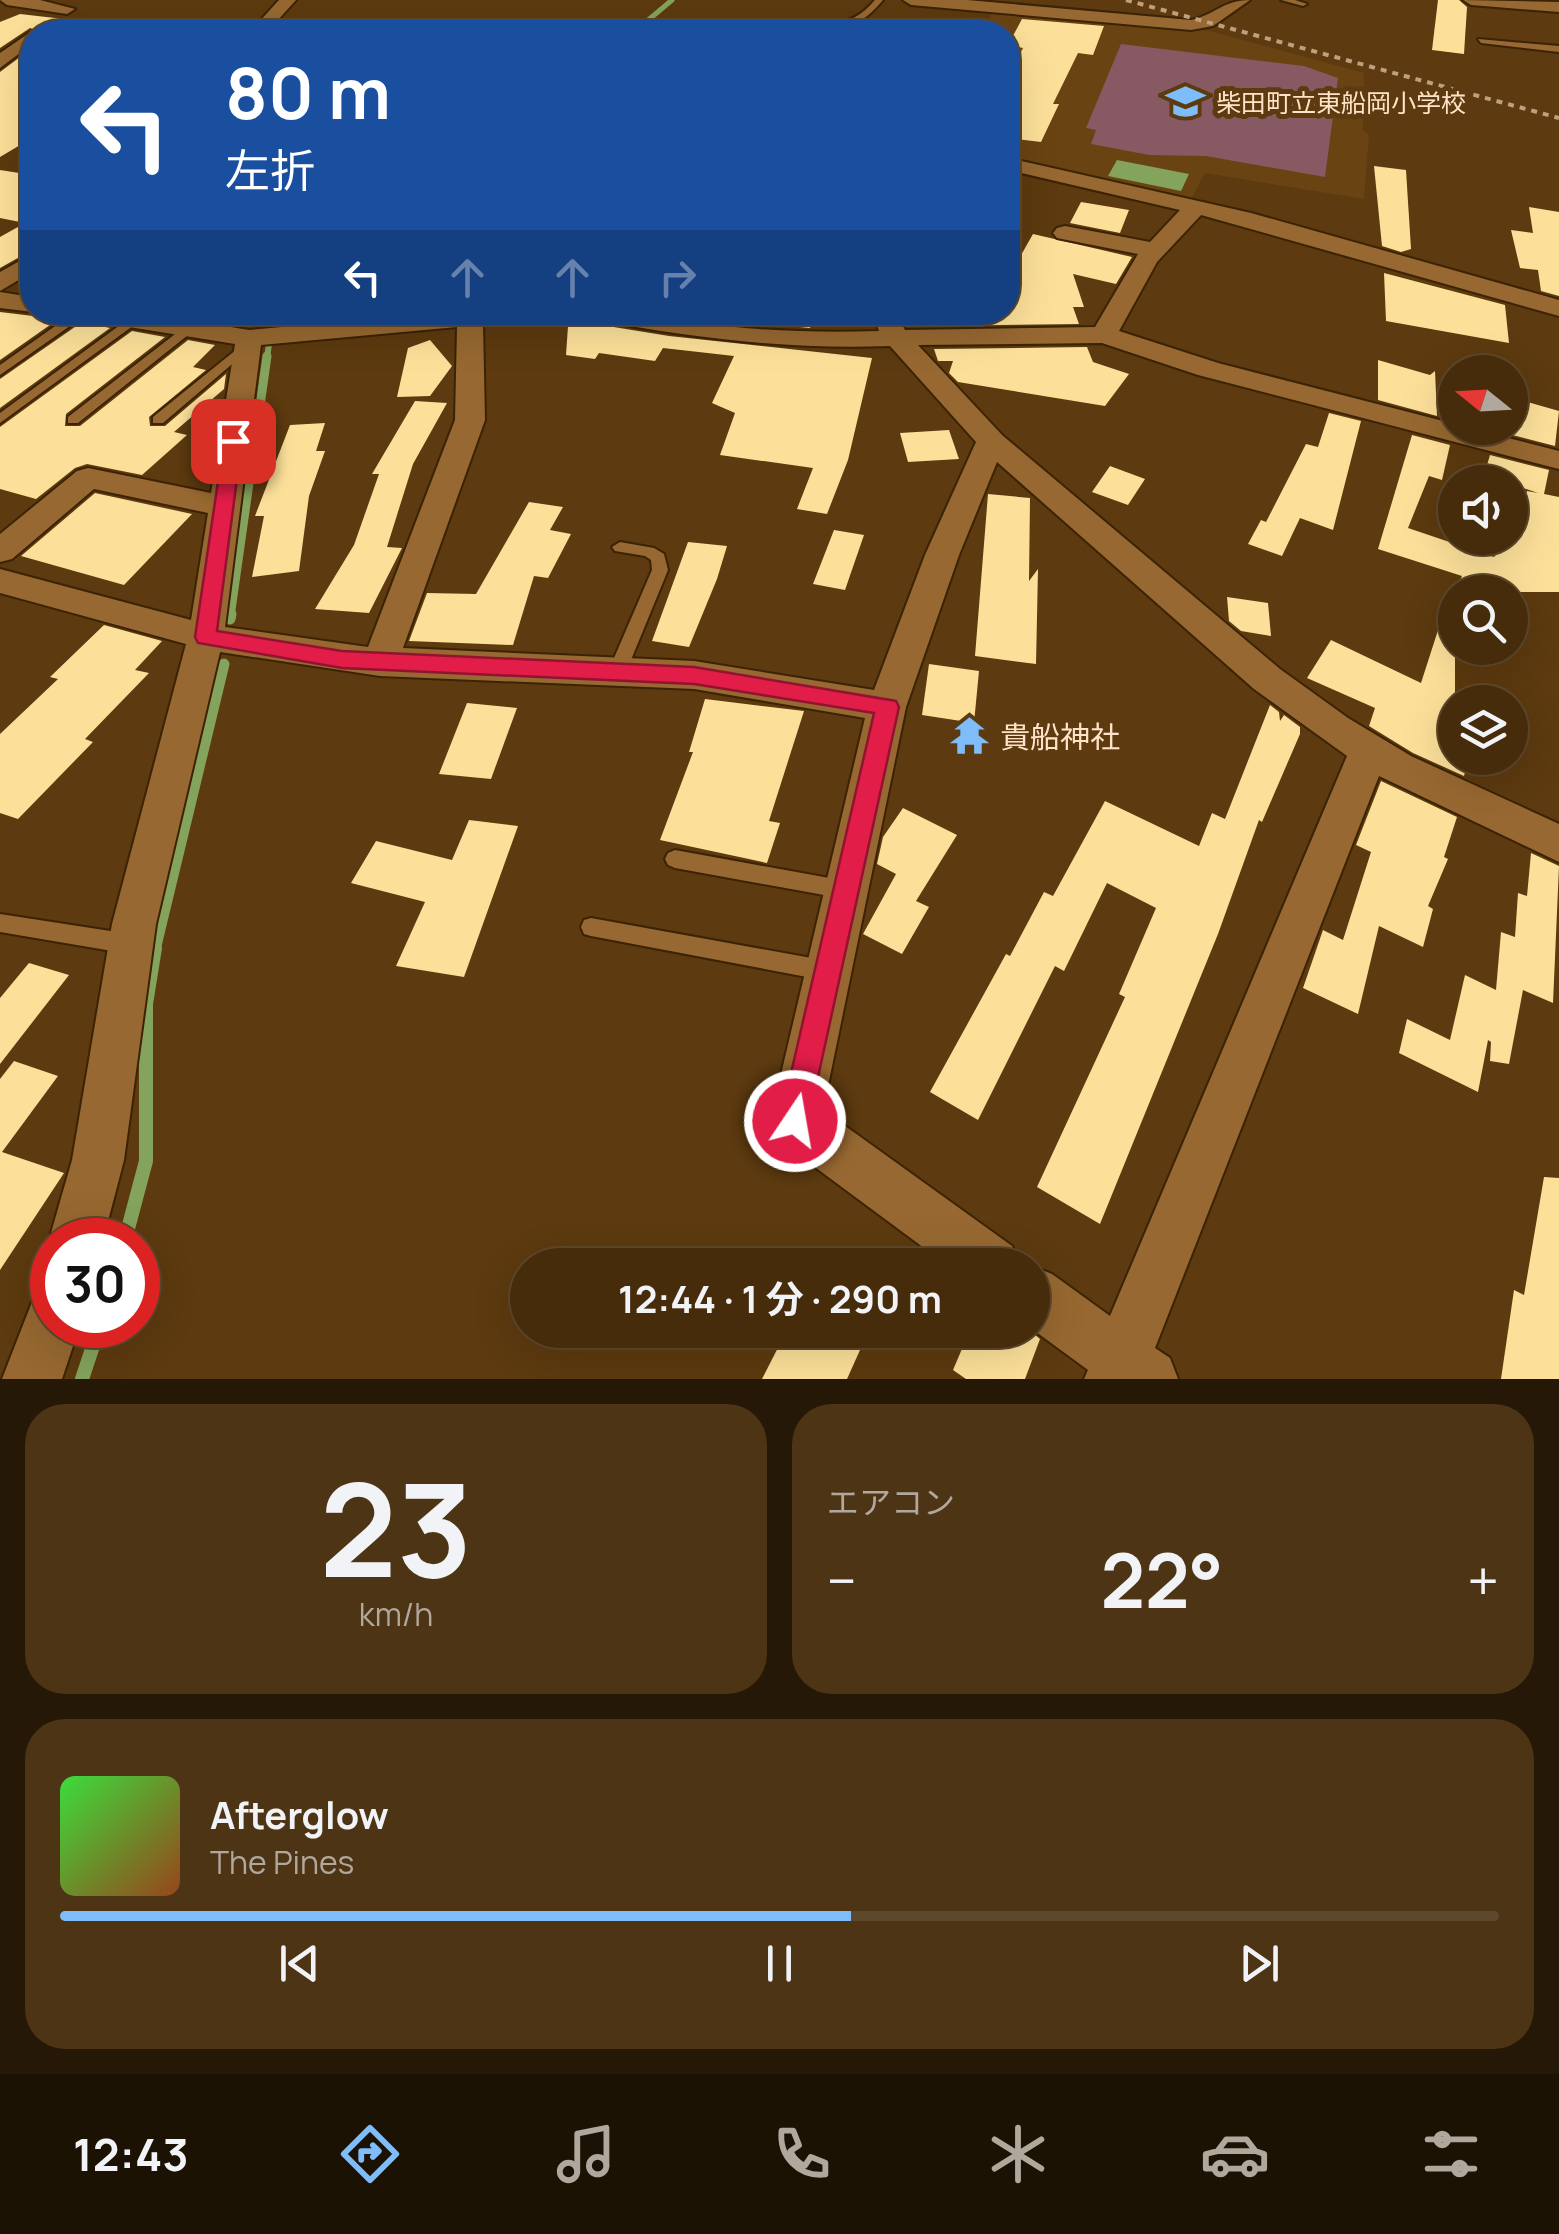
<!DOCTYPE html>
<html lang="ja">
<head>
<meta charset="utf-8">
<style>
  body { margin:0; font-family:Manrope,"Noto Sans JP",sans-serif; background:#4d3414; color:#f1f3f6; height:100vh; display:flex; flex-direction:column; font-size:38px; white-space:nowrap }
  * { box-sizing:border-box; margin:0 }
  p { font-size:32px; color:#b0a79d }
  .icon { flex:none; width:55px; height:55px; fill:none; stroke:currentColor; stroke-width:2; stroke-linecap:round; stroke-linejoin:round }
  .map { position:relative; height:1379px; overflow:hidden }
  .sheet { display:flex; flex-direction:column; gap:25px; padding:25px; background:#261806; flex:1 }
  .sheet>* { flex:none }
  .top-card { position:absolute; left:20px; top:20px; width:1000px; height:305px; border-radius:40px; box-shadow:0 10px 40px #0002,0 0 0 2px #5e482c; background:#1a4fa0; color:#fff; overflow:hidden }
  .needle { width:65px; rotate:288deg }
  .controls { position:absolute; left:1438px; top:355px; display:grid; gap:20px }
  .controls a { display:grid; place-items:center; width:90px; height:90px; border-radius:50%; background:#462c0b; box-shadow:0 10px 40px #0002,0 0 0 2px #5e482c; font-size:50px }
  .speed { position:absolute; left:30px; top:1218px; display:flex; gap:20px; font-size:50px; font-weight:700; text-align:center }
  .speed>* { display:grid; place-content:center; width:130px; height:130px; border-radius:50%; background:#462c0b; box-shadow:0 10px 40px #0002,0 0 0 2px #5e482c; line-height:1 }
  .speed .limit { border:15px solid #d22; background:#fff; color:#111 }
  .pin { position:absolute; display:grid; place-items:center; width:85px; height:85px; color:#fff; margin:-42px; border-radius:20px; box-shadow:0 5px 15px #0006 }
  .me { position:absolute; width:110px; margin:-55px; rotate:12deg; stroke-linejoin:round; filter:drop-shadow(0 0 8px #0008) }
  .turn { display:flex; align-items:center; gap:35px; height:210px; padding:0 40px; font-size:45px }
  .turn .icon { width:130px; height:130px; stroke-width:2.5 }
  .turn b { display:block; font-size:70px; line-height:85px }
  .lanes { display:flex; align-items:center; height:95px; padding:0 40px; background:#0003; justify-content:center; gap:50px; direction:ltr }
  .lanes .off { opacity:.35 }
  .big { font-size:75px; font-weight:700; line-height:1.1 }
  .sheet .tile { flex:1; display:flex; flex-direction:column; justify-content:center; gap:15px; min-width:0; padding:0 35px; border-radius:40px; background:#4d3414 }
  .sheet .dial { align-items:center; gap:0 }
  .dial b { font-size:130px; line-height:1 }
  .song { display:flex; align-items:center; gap:30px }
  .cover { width:120px; height:120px; border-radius:15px; background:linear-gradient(135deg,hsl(120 70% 55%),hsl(20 70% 35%)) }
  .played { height:10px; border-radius:5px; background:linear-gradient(90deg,#7ebdf9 55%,#5e482c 55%) }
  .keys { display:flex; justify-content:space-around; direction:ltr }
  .heat { display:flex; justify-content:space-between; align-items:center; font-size:55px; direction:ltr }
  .sheet .tiles { flex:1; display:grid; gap:25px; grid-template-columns:1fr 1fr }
  .tile:last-child { grid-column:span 2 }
  .trip { position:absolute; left:510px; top:1248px; width:540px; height:100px; border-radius:50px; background:#462c0b; box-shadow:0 10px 40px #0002,0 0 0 2px #5e482c; font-weight:700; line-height:100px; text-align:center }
  .tabs { display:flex; height:160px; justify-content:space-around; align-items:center; background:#1c1204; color:#b0a79d }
  .tabs .icon { width:70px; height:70px }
  .tabs .active { color:#7ebdf9 }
  .tabs b { font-size:45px; color:#f1f3f6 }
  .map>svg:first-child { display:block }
  .built { fill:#6a4312 }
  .green { fill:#875962 }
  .water { fill:#84a35c }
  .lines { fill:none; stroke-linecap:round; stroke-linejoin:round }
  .stream-far4 { stroke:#84a35c; stroke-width:5 }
  .stream-far3 { stroke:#84a35c; stroke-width:6 }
  .stream-far2 { stroke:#84a35c; stroke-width:9 }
  .stream-far1 { stroke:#84a35c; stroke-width:11 }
  .stream { stroke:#84a35c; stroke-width:14 }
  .building { fill:#fce09a }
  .service-casing { stroke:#3b2305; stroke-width:4 }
  .minor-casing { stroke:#3b2305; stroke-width:4 }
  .service { fill:#976831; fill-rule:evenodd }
  .minor { fill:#976831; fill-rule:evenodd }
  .rail { stroke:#bea07f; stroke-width:4; stroke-dasharray:6 6; stroke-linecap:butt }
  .route { fill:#e11d48; stroke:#92132f; stroke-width:2.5 }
  .labels { text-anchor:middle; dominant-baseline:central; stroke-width:10; stroke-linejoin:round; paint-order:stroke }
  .far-poi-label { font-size:25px; fill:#fee3c8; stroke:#5d3a0f; text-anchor:start }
  .poi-label { font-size:30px; fill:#fee3c8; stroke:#5d3a0f; text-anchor:start }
</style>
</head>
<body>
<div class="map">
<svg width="1559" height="1379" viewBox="0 0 1559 1379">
  <rect width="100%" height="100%" fill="#5d3a0f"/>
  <!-- built -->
  <polygon class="built" points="993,11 1210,31 1364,73 1363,130 1369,135 1364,199 1205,173 1190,201 1008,160 1008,32 981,32"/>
  <!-- green -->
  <polygon class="green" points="1121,44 1304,66 1338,78 1325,177 1206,156 1149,155 1091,144 1096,130 1086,128"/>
  <!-- water -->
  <polygon class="water" points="1117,160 1189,174 1181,191 1108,176"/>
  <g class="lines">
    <!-- stream-far4 -->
    <polyline class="stream-far4" points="634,32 672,0"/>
    <!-- stream-far3 -->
    <g class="stream-far3">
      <polyline points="293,323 306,312"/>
      <polyline points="267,358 269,344"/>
    </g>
    <!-- stream-far2 -->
    <polyline class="stream-far2" points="230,617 267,356"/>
    <!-- stream-far1 -->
    <g class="stream-far1">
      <polyline points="230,619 231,614"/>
      <polyline points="155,950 224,664"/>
    </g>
    <!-- stream -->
    <g class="stream">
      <polyline points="125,1240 146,1161 146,1004 155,948"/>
      <polyline points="82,1379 100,1325"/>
    </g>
  </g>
  <!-- building -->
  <g class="building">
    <polygon points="1438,0 1459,0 1467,7 1464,54 1432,50"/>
    <polygon points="20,14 90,22 78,32 42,32 30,28 0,48 0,22"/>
    <polygon points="1022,19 1104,26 1093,55 1078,53 1053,104 1059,104 1041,142 1008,138 1008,77 1023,48 1008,45"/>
    <polygon points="32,48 32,138 0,157 0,72"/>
    <polygon points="1374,166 1406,170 1411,249 1401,252 1382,246"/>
    <polygon points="0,170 32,175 32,250 0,268 0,237 25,223 0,218"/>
    <polygon points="1081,202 1129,210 1120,233 1070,223"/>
    <polygon points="1529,207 1559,212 1559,296 1541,291 1538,270 1520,268 1511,230 1533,233"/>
    <polygon points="1033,234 1132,257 1116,284 1073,274 1084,307 1073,307 1079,324 932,326 931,312 1008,312 1008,278"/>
    <polygon points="1384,273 1505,305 1509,343 1386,321"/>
    <polygon points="0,312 33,316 67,313 0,360"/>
    <polygon points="569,312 579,312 595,324 669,336 872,358 848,460 827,514 797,509 813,468 720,455 735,413 712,403 734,356 663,348 655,361 599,353 595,359 566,355"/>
    <polygon points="647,312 814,312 810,328"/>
    <polygon points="82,322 110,328 0,408 0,379"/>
    <polygon points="132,331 165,337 66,414 65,426 80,426 188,340 215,345 193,367 206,370 149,417 150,426 165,426 226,374 224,389 174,432 187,435 142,475 87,464 75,468 36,499 0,489 0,427"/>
    <polygon points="430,340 452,366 430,396 397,397 408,348"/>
    <polygon points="1087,347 1093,362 1129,374 1105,406 958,382 949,373 953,361 938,361 934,349"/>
    <polygon points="1378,360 1430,375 1435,371 1437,416 1378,400"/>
    <polygon points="1510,397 1559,411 1555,446 1497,431 1498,428 1510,428"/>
    <polygon points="415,401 447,403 413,464 387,547 402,548 369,613 315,609 354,545 379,474 372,474"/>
    <polygon points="1329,413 1361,421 1333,530 1300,518 1282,556 1248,544 1261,520 1266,522 1306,444 1318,447"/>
    <polygon points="325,423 316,451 325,451 309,496 299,571 252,577 264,516 255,516 290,425"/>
    <polygon points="949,430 959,459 908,462 900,433"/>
    <polygon points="1412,435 1450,445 1442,480 1429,476 1408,528 1494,557 1510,538 1527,491 1538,493 1484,475 1490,455 1549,470 1544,494 1559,497 1559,592 1455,592 1462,576 1378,549"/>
    <polygon points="1110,466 1145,479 1128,505 1092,492"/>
    <polygon points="95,493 192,514 124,585 21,556"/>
    <polygon points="988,494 1030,498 1029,581 1038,569 1036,664 975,656"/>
    <polygon points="529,502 563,507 550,530 571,534 548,578 534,576 513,645 409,641 427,593 476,594"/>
    <polygon points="834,530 864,535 845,590 813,584"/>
    <polygon points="688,542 727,546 717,579 689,647 652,641"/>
    <polygon points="1449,596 1455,597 1455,758 1469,758 1464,776 1413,753 1369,726 1375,708 1307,678 1331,640 1421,683"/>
    <polygon points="1227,597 1268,603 1271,636 1241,631 1229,621"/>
    <polygon points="104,625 162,641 135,670 149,673 85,739 93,742 18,819 0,813 0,734 58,679 50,677"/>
    <polygon points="929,664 979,671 974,723 922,715"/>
    <polygon points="705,699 804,711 769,821 780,823 767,863 660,840 693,752 689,752"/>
    <polygon points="467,703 517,708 491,779 439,774"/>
    <polygon points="1270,705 1279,712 1280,721 1284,715 1300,727 1300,734 1262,822 1259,820 1218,934 1100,1224 1037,1187 1125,997 1119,994 1156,908 1107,883 1064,971 1055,966 978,1120 930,1092 1006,954 1010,956 1044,892 1053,896 1105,801 1199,846 1212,813 1225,819"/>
    <polygon points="1381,781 1457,817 1444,857 1448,859 1428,906 1433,909 1423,947 1379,926 1358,1014 1303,988 1323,930 1343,940 1371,852 1356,845"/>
    <polygon points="903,808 957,835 916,901 929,907 902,954 863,934 896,874 877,864 883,837"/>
    <polygon points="469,820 518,826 464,977 396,966 425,902 351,883 376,841 452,860"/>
    <polygon points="1531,853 1559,866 1553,1003 1523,990 1509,1064 1490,1061 1491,1042 1488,1040 1478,1092 1399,1053 1407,1019 1450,1040 1465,975 1496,990 1501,932 1515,937 1518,893 1527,896"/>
    <polygon points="29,963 69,975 0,1064 0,998"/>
    <polygon points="14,1061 58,1076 2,1152 64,1173 0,1270 0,1079"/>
    <polygon points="1544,1177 1559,1178 1559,1379 1501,1379 1514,1290 1524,1295"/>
    <polygon points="787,1330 869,1330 847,1379 762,1379"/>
    <polygon points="970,1330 1029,1330 1040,1339 1025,1379 966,1379 953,1370"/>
  </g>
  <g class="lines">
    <defs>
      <g id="service">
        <path d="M875,0H883C861,27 839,34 806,22L810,20C841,23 853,25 875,0Z"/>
        <polygon points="1281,0 1295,0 1307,4 1303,6"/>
        <polygon points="1478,39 1559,46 1559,52 1481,43"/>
        <polygon points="75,312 90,312 0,375 0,365"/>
        <polygon points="131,317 141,320 0,423 0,413"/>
        <polygon points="188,324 198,327 78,423 68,423 68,417"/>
        <polygon points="247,341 253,345 251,348 163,423 153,423 153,417"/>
        <polygon points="620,542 654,548 664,554 668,570 626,672 617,678 608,672 652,570 651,560 645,556 615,551 612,547"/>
        <polygon points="675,850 846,881 853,884 856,890 853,896 846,899 675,868 668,865 665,859 668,853"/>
        <polygon points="0,914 130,934 137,937 141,944 137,951 130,954 0,932"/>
        <polygon points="591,918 828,961 836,964 839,971 836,978 828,981 591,936 584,934 581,927 584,920"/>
      </g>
      <g id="minor">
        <polygon points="0,0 40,0 75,9 67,14 7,5"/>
        <polygon points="279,0 296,0 267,32 250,32"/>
        <path d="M903,0H967L1191,20C1215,15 1223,0 1250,0L1213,26L1191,30L911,5Z"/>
        <polygon points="1463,0 1559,2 1559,12 1471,5"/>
        <polygon points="32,31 38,32 32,32 32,44 0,68 0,53"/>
        <path d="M1008,158L1251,213L1559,300V316L1201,215L1157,262L1119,331L1218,363L1455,424V428H1469L1559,451V469L1198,375L1102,343L918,345L1002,435L1280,669L1348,718L1411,756L1559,824V862L1379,776L1155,1348L1170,1358L1178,1379H1084L1088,1370L1032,1329V1266L1052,1274L1110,1316L1347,756L1254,689L997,462L959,555L906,707L823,1110L1012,1246L1021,1265H947L777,1139L770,1121L865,718L694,689L380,676L220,652L156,924L124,1160L103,1240H52V1249L49,1240L72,1160L112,924L186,644L0,593V569L191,620L208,513L94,489L12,559L0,562V534L77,471L88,468L211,493L235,344L85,320L72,312H138L249,330L451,312H524L520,318L483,324L485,420L403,648L694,661L874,690L925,555L976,442L890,346C790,350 694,338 596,320L583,312C624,312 660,318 700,323C759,331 819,333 879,331L876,323L889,315L898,317L905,330L1095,327L1138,254L1057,238L1053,233L1057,228L1065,226L1150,242L1180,210L1008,170ZM457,327L455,420L368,647L225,627L261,345Z"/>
        <polygon points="32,254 32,272 0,291 0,272"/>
        <polygon points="0,292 32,297 33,312 0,308"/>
        <polygon points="52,1294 52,1325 80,1325 62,1379 2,1379 32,1302"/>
      </g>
    </defs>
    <!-- service casing -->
    <use href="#service" class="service-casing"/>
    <!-- minor casing -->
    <use href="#minor" class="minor-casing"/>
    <!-- service -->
    <use href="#service" class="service"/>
    <!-- minor -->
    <use href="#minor" class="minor"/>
    <!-- rail -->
    <polyline class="rail" points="1126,0 1559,118"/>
  </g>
  <!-- route -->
  <polygon class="route" points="233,436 242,441 217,631 342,651 694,667 896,701 899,707 806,1132 795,1136 784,1132 780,1121 874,713 694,684 342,668 198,643 195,637 224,441"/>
  <!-- icons -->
  <defs>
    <symbol id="school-bare" viewBox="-9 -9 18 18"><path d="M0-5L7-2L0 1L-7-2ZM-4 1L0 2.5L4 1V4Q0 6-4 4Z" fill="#7ebdf9" stroke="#5d3a0f" stroke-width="2.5" paint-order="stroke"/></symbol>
    <symbol id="temple-bare" viewBox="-9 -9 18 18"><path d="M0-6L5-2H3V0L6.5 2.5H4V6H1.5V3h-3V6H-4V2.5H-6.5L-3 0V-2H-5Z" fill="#7ebdf9" stroke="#5d3a0f" stroke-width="2.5" paint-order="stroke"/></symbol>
  </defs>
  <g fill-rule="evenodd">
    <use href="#school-bare" x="1158" y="74" width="55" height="55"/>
    <use href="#temple-bare" x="942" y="708" width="55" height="55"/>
  </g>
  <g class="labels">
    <!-- far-poi labels -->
    <g class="far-poi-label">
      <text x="1216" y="102">柴田町立東船岡小学校</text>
    </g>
    <!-- poi labels -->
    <g class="poi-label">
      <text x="1000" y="736">貴船神社</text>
    </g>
  </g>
</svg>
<div class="controls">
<a><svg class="needle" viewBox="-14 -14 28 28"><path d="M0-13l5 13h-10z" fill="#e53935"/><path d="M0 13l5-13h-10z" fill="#b0a79d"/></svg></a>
<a><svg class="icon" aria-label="sound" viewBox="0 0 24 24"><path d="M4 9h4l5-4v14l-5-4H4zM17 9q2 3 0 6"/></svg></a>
<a><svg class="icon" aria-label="search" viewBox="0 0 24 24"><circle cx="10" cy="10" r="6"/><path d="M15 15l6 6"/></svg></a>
<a><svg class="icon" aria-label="layers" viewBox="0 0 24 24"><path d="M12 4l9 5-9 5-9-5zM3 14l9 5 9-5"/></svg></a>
</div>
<div class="speed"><div class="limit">30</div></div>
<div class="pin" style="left:233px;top:441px;background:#d93025"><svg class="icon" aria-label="arrive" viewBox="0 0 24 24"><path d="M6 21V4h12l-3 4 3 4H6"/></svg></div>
<svg class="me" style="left:795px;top:1121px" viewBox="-20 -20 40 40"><circle r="17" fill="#e11d48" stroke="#fff" stroke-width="3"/><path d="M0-11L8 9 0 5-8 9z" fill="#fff"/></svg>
<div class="trip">12:44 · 1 分 · 290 m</div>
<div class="top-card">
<div class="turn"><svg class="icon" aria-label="left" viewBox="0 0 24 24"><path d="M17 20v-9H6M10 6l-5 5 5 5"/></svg><div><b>80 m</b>左折</div></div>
<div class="lanes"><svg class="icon" aria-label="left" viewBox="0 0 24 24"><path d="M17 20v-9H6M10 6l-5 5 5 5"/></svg><svg class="icon off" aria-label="ahead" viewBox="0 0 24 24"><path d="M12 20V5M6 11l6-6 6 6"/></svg><svg class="icon off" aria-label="ahead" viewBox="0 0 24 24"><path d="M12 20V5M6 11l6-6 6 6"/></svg><svg class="icon off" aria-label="right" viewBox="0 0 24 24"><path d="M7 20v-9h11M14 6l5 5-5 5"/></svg></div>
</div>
</div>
<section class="sheet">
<div class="tiles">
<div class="tile dial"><b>23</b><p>km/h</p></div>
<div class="tile"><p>エアコン</p>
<div class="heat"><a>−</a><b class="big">22°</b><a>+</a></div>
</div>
<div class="tile">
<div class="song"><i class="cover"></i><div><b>Afterglow</b><p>The Pines</p></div></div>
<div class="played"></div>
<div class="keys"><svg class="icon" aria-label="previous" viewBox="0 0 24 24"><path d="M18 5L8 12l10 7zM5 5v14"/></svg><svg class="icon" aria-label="pause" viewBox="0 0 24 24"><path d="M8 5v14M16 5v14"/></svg><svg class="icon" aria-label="next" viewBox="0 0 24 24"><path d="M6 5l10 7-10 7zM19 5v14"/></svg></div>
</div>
</div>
</section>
<nav class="tabs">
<b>12:43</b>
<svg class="icon active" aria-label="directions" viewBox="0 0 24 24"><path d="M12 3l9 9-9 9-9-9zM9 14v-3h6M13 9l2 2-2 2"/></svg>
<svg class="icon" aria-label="music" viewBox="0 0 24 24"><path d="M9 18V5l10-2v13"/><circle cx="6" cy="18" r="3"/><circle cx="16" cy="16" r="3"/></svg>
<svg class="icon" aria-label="phone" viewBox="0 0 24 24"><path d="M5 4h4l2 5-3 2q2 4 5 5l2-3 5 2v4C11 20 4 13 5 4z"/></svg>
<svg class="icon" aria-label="climate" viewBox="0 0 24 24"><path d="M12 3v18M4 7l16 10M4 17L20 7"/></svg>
<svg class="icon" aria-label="car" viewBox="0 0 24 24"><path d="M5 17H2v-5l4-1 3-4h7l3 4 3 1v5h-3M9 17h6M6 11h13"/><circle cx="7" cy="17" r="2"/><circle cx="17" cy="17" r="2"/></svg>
<svg class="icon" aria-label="filters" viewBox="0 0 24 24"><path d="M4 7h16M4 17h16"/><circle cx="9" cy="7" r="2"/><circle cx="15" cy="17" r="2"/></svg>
</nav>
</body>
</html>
